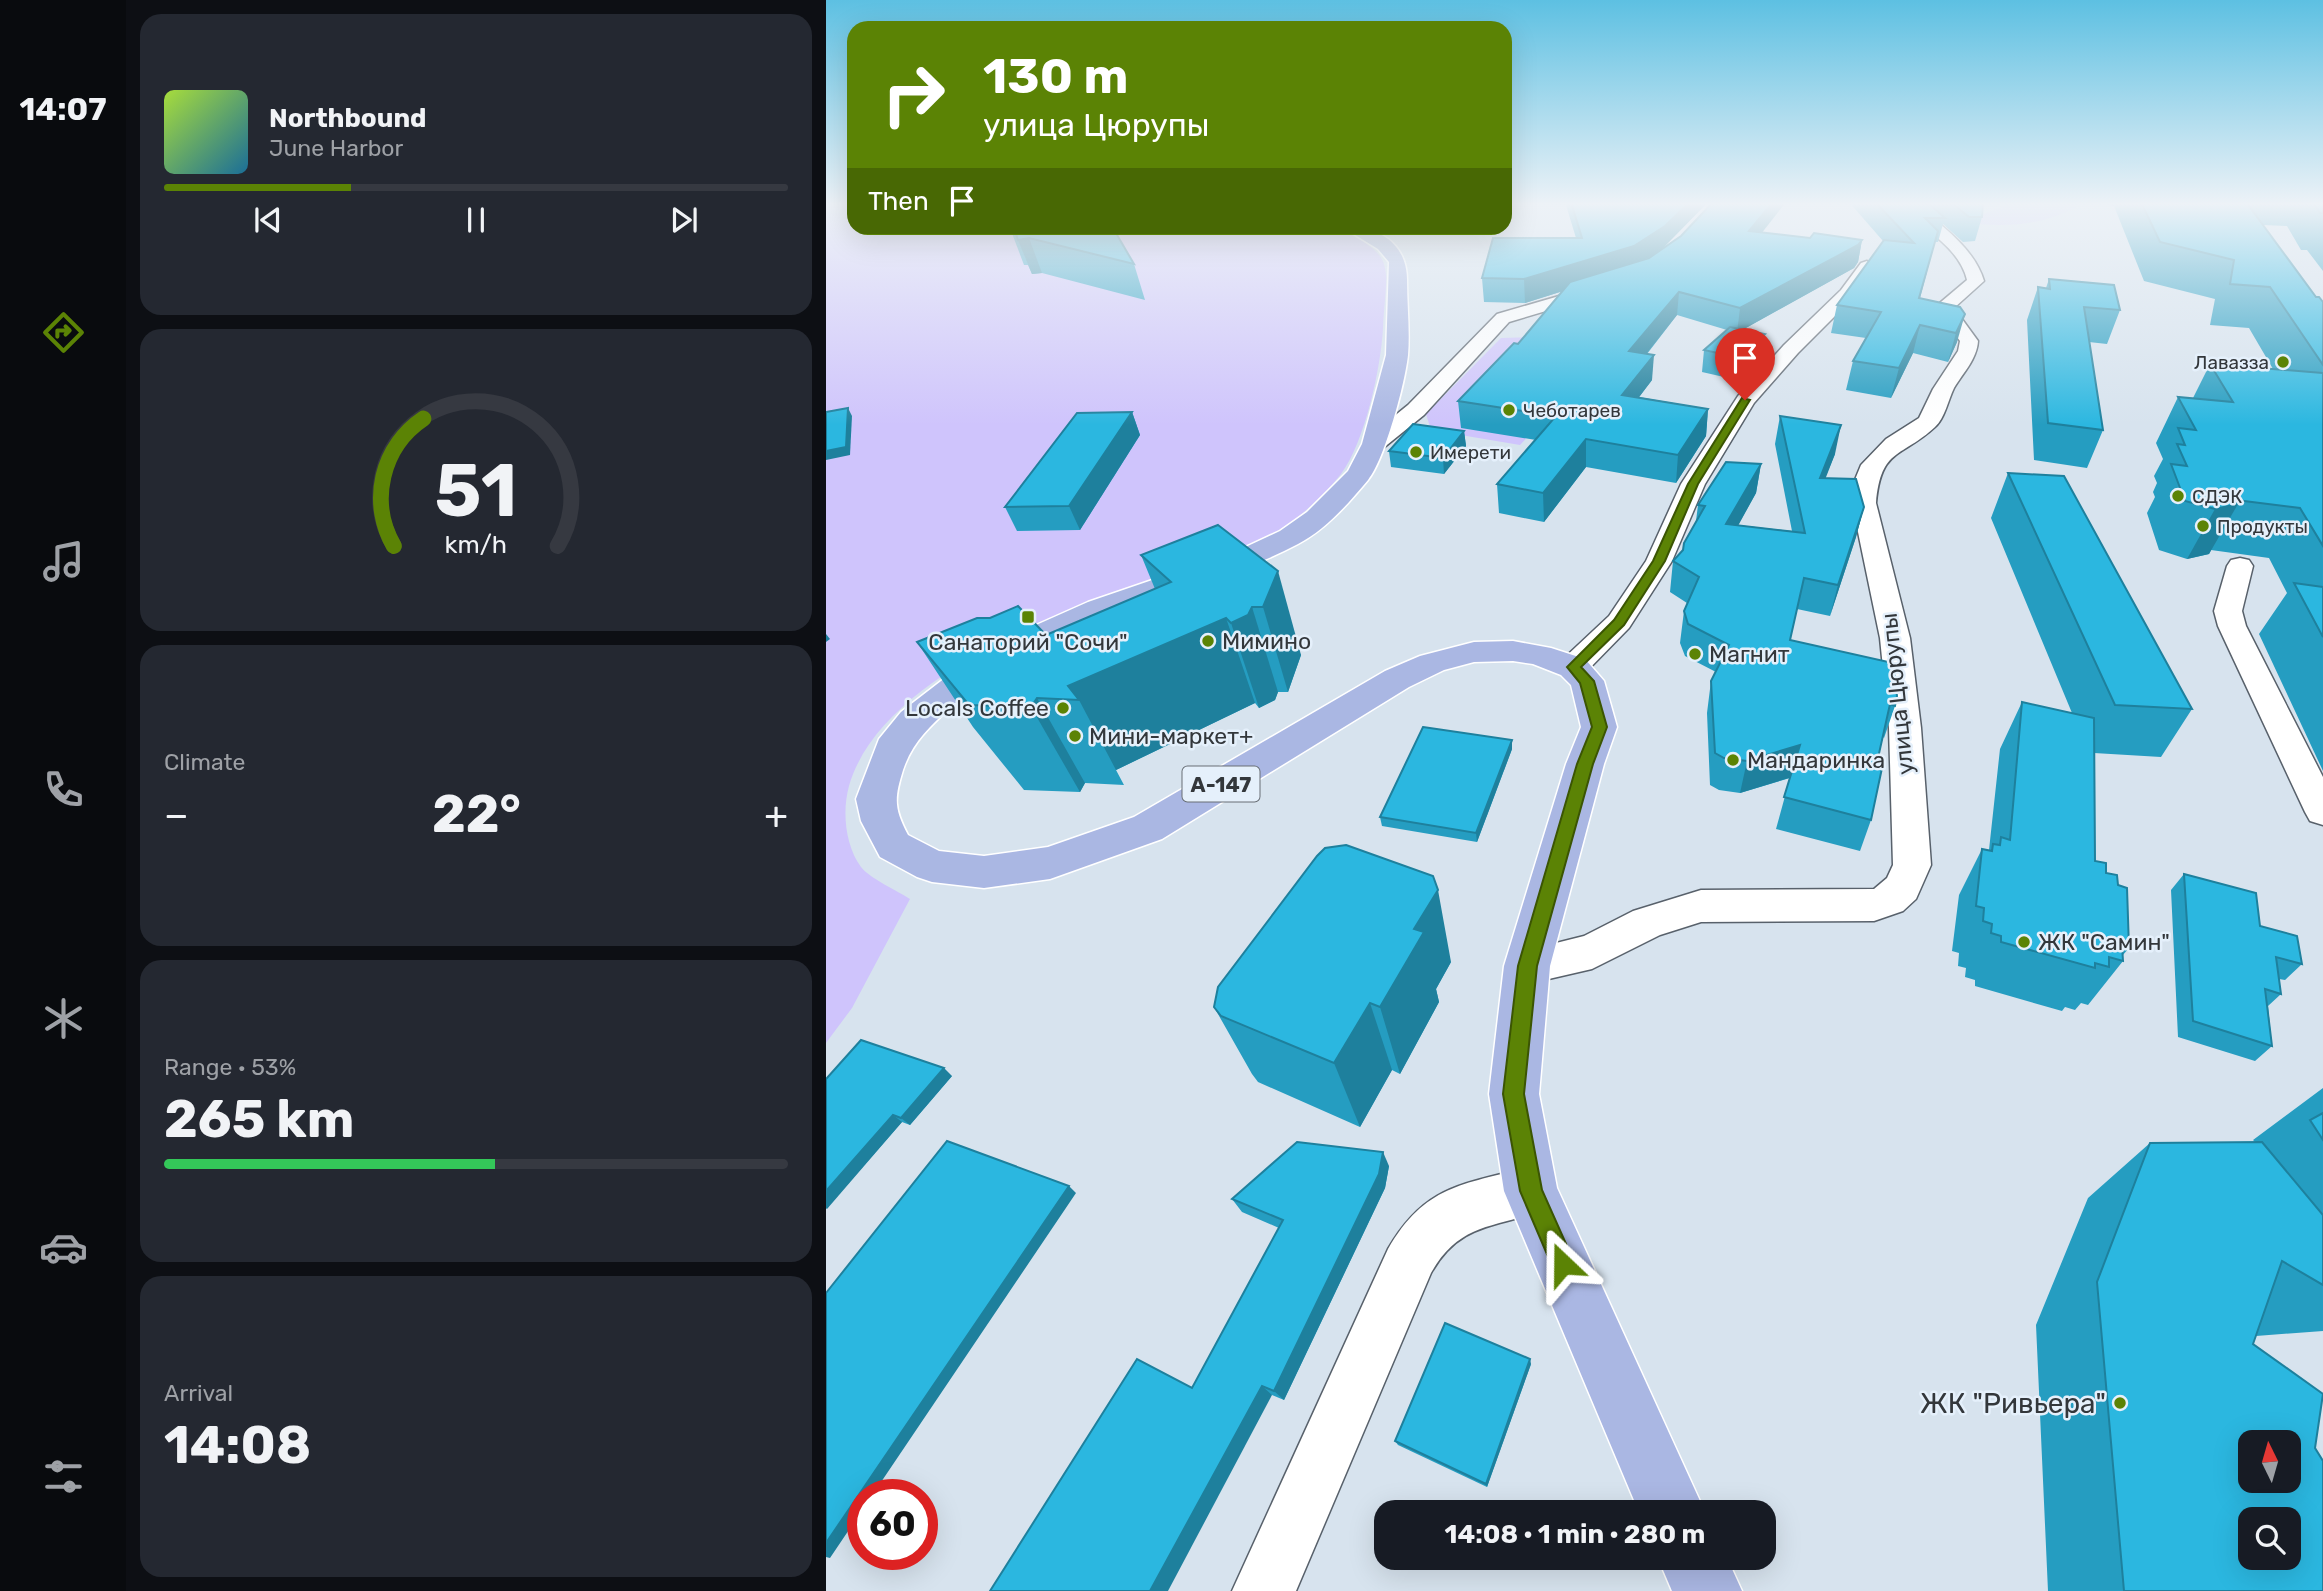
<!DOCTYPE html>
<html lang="en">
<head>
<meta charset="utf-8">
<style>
  body { margin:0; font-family:Rubik,sans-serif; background:#242831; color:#f1f3f6; height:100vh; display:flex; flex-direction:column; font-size:26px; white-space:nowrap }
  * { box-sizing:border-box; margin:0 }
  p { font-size:23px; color:#9ea1a6 }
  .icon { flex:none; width:38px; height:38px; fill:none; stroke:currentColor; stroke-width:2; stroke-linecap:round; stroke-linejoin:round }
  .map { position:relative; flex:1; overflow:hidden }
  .side { display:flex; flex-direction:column; gap:14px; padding:14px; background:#0d0f14; width:700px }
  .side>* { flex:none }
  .guide { position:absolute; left:21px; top:21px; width:665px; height:214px; border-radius:21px; box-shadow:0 7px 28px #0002; background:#5b8305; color:#fff; overflow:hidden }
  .needle { width:46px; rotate:355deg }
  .fabs { position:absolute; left:1412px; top:1430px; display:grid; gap:14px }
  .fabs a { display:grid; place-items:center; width:63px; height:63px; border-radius:14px; background:#171b24; box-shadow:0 7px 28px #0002; font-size:35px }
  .speed { position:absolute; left:21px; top:1479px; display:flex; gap:14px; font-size:35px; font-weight:700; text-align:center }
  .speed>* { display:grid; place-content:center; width:91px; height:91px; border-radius:50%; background:#171b24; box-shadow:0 7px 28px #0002; line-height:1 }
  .speed .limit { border:10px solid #d22; background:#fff; color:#111 }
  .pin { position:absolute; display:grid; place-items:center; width:60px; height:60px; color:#fff; margin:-72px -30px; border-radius:50% 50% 50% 0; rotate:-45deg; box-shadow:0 0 7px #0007 }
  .pin .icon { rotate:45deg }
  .me { position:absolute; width:77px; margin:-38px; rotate:337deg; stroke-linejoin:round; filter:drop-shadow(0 0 5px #0008) }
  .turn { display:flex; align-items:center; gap:24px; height:147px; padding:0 21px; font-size:32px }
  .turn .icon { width:91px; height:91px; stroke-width:2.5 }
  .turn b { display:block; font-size:49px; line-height:60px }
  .then { display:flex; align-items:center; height:66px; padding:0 21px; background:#0003; gap:14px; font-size:26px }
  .big { font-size:52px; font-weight:700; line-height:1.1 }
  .side .widget { flex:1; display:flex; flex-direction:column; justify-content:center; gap:10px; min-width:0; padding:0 24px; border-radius:21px; background:#242831 }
  .side .dial { align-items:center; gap:0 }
  .dial svg { height:182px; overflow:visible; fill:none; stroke:#363941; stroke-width:7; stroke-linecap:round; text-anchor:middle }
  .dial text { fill:#f1f3f6; stroke:none }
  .song { display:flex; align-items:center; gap:21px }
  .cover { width:84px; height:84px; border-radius:10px; background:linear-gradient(135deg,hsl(80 70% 55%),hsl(200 70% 35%)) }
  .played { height:7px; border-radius:4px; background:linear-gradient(90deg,#5b8305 30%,#363941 30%) }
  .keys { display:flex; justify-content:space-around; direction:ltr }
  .heat { display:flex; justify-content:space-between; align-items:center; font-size:38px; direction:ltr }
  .charge { height:10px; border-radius:5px; background:linear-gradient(90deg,#34c759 53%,#363941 0) }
  .trip { position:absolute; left:548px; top:1500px; width:402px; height:70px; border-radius:21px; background:#171b24; box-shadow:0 7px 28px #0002; font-weight:700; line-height:70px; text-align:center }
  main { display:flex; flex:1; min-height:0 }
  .menu { display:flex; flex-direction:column; width:126px; justify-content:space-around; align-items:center; background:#090b0e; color:#9ea1a6 }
  .menu .icon { width:49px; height:49px }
  .menu .active { color:#5b8305 }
  .menu b { font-size:32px; color:#f1f3f6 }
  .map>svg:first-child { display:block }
  .green { fill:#cfc4fc }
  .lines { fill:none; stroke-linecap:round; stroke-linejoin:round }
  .street-casing { stroke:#58616b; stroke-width:3 }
  .primary-casing { stroke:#fff; stroke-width:3 }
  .street { fill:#fff; fill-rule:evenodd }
  .primary { fill:#aab7e3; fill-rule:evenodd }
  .wall { fill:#259dc1 }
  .shaded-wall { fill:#1e809d }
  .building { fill:#2bb7e0; stroke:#1e809d; stroke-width:2; fill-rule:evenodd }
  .route { fill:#5b8305; stroke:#3b5503; stroke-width:2 }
  .poi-dot { fill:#5b8305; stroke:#e5f0fb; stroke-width:2.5 }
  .labels { text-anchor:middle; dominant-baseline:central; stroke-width:5; stroke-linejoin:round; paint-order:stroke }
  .far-poi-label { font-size:19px; fill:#33373b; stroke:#e5f0fb; text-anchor:start }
  .shield { fill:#e5f0fb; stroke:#686e75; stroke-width:2 }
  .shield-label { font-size:21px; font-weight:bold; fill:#33373b }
  .poi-label { font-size:23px; fill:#33373b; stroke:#e5f0fb; text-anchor:start }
  .street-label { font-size:23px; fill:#33373b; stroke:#e5f0fb }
  .near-poi-label { font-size:28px; fill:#33373b; stroke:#e5f0fb; text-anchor:end }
</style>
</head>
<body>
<main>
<nav class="menu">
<b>14:07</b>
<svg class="icon active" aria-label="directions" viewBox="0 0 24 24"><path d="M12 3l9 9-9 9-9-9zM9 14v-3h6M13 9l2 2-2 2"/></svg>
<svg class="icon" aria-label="music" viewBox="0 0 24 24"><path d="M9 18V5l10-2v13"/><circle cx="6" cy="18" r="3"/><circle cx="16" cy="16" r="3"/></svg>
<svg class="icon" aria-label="phone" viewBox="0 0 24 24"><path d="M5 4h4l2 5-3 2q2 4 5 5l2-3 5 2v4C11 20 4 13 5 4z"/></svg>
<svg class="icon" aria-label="climate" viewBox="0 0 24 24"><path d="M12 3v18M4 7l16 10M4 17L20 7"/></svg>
<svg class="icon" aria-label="car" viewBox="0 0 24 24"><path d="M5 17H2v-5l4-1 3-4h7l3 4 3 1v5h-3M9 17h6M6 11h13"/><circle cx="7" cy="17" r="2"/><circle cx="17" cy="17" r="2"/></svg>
<svg class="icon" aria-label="filters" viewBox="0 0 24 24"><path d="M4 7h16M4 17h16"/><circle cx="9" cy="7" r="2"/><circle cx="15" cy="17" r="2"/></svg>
</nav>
<section class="side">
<div class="widget">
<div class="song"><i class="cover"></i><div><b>Northbound</b><p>June Harbor</p></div></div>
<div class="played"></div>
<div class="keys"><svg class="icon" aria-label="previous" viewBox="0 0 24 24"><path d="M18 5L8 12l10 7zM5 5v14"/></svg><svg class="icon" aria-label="pause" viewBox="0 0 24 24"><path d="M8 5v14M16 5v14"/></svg><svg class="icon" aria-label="next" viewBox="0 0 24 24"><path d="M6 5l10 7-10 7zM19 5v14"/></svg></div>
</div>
<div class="widget dial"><svg viewBox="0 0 100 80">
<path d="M14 69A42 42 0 1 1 86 69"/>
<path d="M14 69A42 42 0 0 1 27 13" stroke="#5b8305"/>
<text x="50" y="56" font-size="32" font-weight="700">51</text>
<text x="50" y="72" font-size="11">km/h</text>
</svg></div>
<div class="widget"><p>Climate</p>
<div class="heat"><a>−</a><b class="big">22°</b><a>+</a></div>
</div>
<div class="widget"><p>Range · 53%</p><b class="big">265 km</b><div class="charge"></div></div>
<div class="widget"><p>Arrival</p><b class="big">14:08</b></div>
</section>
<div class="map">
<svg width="1497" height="1591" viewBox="0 0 1497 1591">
  <rect width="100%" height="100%" fill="#d7e3ee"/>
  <!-- green -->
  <g class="green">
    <path d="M0,202H28V228H510C573,256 560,265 557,328C555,367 539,442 515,474C505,487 490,501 478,512C439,547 382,560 334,577C237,610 54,677 23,786C16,811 19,845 35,867C43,878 72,891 84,899L26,1008L0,1043Z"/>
    <path d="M1182,202H1249L1250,207C1216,226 1176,228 1138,222L1183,204Z"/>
    <polygon points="706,337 757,379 694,445 605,430 600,414 675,338"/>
  </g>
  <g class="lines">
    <defs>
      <g id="street">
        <path d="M1072,202H1087C1113,224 1148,247 1158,281L1128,308L1152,341C1151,359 1137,373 1128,388C1122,400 1119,418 1109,427C1076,458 1055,447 1050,503L1084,638L1095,728L1105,865L1090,899L1077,911L1048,921L875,922L834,935L766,969L701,984L686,978L680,966L686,954L758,936L807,911L875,890L1048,889L1061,878L1067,865L1063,728L1054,638L1026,503L1028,482L1035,465L1060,439L1093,418L1107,389L1132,351L1134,341L1109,307L1141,280C1133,245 1093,228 1072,202Z"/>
        <polygon points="1041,261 1049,266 1027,298 972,353 928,403 879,484 846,561 803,628 758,674 747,677 736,674 732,667 736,660 783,616 820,561 855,484 912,396 958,345 1015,290 1035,263"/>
        <polygon points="771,285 777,286 780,290 777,294 683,322 598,415 556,449 540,449 537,444 540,439 582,405 671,314"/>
        <polygon points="1414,558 1423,560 1427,566 1416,611 1420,626 1497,777 1497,825 1484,821 1479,812 1392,626 1388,611 1401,566 1405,560"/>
        <path d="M705,1166L722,1174L730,1191L722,1208C672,1229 635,1220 605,1273L470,1591H406L562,1249C600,1183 639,1185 705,1166Z"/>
      </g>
      <g id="primary">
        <path d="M518,228C553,225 581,244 581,280C581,305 584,331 582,355C579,383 559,459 542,480C522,504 499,530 472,544C412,576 346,591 284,616C227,639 170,668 124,708C103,727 86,743 77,770C68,799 68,808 82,835L113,851L158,856L222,847L308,817L559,671L594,656L648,642L687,641L725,648L759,659L778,681L791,727L778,764L724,966L713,1094L731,1188L879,1512H813L678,1191L663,1094L678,966L740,764L755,727L745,685L735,675L707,664L687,661L648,662L618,670L583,687L336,839L224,879L158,888L106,882L91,877L54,857L35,821L30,799L53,739L75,712L141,661L199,630L262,602L411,551L454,531L481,512L522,471L536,444L560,355L563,262L552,249Z"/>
        <polygon points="832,1558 901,1558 916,1591 846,1591"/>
      </g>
    </defs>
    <!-- street casing -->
    <use href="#street" class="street-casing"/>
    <!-- primary casing -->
    <use href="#primary" class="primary-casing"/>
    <!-- street -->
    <use href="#street" class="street"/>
    <!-- primary -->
    <use href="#primary" class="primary"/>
  </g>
  <!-- wall -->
  <g class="wall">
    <polygon points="695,202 882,202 837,248 936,233 984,238 1036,240 1032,262 1028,268 916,330 939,334 936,355 911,380 876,372 878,350 901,330 851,315 821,354 826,380 813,397 882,409 880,436 850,483 760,467 718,522 673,513 671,484 710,440 635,428 632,401 692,344 737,291 699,303 658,302 656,278 750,238 740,205 700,203"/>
    <polygon points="1023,202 1157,202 1156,217 1149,241 1137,242 1117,224 1112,242 1109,242 1094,298 1134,307 1131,342 1122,362 1087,353 1065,398 1020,390 1027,361 1040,338 1005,333 1011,305 1057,241"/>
    <polygon points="1282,202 1497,202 1497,271 1481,250 1475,250 1461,226 1437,225 1490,297 1497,302 1497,771 1433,634 1461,593 1443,558 1385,550 1383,554 1361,559 1333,550 1321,513 1329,497 1327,492 1331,483 1328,476 1337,459 1330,443 1352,397 1367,398 1384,364 1447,369 1423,328 1384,325 1389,299 1318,281 1288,206 1284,206"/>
    <polygon points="184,228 308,264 319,300 216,273 206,274 202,265 198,265"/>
    <polygon points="1223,279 1294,310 1281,344 1263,342 1277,430 1261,468 1208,460 1201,320 1212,287 1220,288"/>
    <polygon points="306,412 314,435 254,530 191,531 179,507"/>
    <polygon points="954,416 1009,454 999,478 1038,507 1030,537 1004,616 971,609 964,640 1069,706 1058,738 1057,737 1050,767 1045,820 1034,851 950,829 964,778 914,793 893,790 884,785 881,713 885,681 890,672 859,656 854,643 858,611 861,603 844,592 847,561 857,550 870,521 872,505 935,464 930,493 912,525 966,531 949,444"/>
    <polygon points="638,431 640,446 618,474 565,467 563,451"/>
    <polygon points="1182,473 1366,709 1335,757 1268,753 1269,861 1292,885 1303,948 1296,956 1297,961 1262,1005 1255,1003 1249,1010 1239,1007 1236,1011 1149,986 1149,980 1139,977 1140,968 1132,966 1133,953 1126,951 1133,895 1156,849 1163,850 1174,749 1196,702 1246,713 1165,518"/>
    <polygon points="392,525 475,655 462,692 452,692 449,700 433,708 429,703 290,770 298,785 259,783 254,792 198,790 147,727 91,642 220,635 329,589 315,555"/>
    <polygon points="686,740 686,749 651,842 556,826 554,817"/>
    <polygon points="1358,874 1434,926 1476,964 1459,980 1453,979 1455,994 1442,1006 1446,1046 1429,1061 1352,1037 1345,890"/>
    <polygon points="625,962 610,989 613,1002 574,1074 566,1070 534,1127 432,1082 426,1074 388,1007"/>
    <polygon points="126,1076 84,1125 76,1122 0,1209 0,1079"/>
    <polygon points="1497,1088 1497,1331 1430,1336 1427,1344 1489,1448 1497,1591 1222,1591 1210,1325 1262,1198 1324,1143 1429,1142 1427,1140"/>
    <polygon points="563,1166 559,1188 458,1400 446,1395 366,1388 453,1228 416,1212 406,1199"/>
    <polygon points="705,1364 661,1487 572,1445 569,1441"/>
  </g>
  <!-- shaded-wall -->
  <g class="shaded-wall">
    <polygon points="864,202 882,202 837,248 807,269 699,303 698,279"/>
    <polygon points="947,202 960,202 920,253 923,231"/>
    <polygon points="72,228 81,228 81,229 74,233"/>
    <polygon points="203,238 216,273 206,274 192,240"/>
    <polygon points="1036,240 1032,262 1028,268 911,333 914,308"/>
    <polygon points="853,292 851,315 802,377 803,351"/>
    <polygon points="1139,314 1131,342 1122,362 1130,333"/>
    <polygon points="1094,325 1087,353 1065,398 1073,368"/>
    <polygon points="939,334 936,355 911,380 914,358"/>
    <polygon points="828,355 826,380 795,421 796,395"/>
    <polygon points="22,408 26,416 24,455 0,460 0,451"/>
    <polygon points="882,409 880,436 850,483 852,455"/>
    <polygon points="306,412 314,435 254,530 243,506"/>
    <polygon points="1015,425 1009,454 988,508 994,478"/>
    <polygon points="638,431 640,446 618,474 617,458"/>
    <polygon points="760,439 760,467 718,522 717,493"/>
    <polygon points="935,464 930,493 896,555 900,524"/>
    <polygon points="1412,504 1383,554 1361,559 1389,509"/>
    <polygon points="1038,507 1030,537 1004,616 1012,585"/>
    <polygon points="452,571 475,655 462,692 437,607"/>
    <polygon points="426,607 452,692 449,700 433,708 405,623"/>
    <polygon points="400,618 429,703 290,770 253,700 242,686"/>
    <polygon points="0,634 4,639 0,642"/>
    <polygon points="211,698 259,783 254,792 205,707"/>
    <polygon points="686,740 686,749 651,842 650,833"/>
    <polygon points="974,745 966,777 914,793 921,761"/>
    <polygon points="612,890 625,962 610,989 613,1002 574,1074 554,1007 588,929"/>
    <polygon points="544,1003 566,1070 534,1127 508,1063"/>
    <polygon points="118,1068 126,1076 84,1125 75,1118"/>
    <polygon points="67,1115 76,1122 1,1209 0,1208 0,1191"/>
    <polygon points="557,1152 563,1166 559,1188 458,1400 448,1391"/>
    <polygon points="243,1186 250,1193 47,1494 37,1494 37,1509 4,1558 0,1557 0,1543"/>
    <polygon points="704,1359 705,1364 661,1487 660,1484"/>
    <polygon points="436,1386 446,1395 342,1591 324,1591"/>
  </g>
  <!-- building -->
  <g class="building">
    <polygon points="745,202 864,202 839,226 808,246 698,279 656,278 667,238 756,238"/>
    <polygon points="887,202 947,202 923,231 984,238 988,233 1036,240 1032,245 914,308 853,292 803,351 828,355 796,395 882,409 852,455 760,439 717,493 671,484 730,416 632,401 688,343 692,344 744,282 823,258 855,236"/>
    <polygon points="1049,202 1101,202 1119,218 1099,218 1112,231 1093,298 1134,307 1139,314 1130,333 1094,325 1073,368 1027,361 1055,312 1011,305 1058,240 1088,243"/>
    <polygon points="1125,202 1157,202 1156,217 1143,217"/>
    <polygon points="1315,202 1420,202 1490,297 1493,297 1497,302 1497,365 1444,287 1404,284 1408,260 1334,242"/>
    <polygon points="1487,202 1497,202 1497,213 1494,213"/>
    <polygon points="184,228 287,228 308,264 203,238 192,240 189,231 184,231"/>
    <polygon points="1223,279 1288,285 1294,310 1258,307 1277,430 1222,423 1212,287 1224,289"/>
    <polygon points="904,327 939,334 914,358 878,350"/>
    <polygon points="1384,364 1497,373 1497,546 1474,508 1410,500 1412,504 1389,509 1359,501 1345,464 1361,466 1351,444 1359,445 1352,428 1370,430 1352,397 1407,402"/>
    <polygon points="22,408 20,447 0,451 0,412"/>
    <polygon points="306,412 243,506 179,507 251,413"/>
    <polygon points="954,416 1015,425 994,478 1030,479 1038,507 1012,585 978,578 964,640 1067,663 1071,696 1069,706 1064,704 1050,767 1056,768 1045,820 958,797 974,745 921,761 898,758 889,753 885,681 903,645 862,624 858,611 873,577 847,561 857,550 858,543 879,506 872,505 900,462 935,464 900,524 979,533"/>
    <polygon points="587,424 638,431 617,458 563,451"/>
    <polygon points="1182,473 1238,476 1366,709 1289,705"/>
    <polygon points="392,525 452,571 437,607 426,607 422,615 405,623 400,618 242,686 253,700 211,698 205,707 143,705 91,642 151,618 164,618 192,606 220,635 345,582 315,555"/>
    <polygon points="1468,583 1497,587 1497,637"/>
    <polygon points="1196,702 1268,718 1269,861 1280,863 1280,873 1291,875 1292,885 1301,888 1303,948 1296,946 1297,961 1283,957 1283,967 1269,963 1269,968 1175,942 1175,936 1165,933 1166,924 1157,921 1158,908 1150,906 1156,849 1166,851 1167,844 1174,845 1175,837 1184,840"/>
    <polygon points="597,727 686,740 650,833 554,817"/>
    <polygon points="520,845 607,876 612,890 588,929 598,932 554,1007 544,1003 508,1063 395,1016 388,1007 392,987 491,856 499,848"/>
    <polygon points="1358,874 1430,893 1434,926 1471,936 1476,964 1450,957 1455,994 1439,989 1446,1046 1367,1021"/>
    <polygon points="35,1040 118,1068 75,1118 67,1115 0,1191 0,1079"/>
    <polygon points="1497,1113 1497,1140 1484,1120"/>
    <polygon points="121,1141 243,1186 0,1543 0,1293"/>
    <polygon points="471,1142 557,1152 553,1174 448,1391 436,1386 324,1591 164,1591 311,1359 366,1388 457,1220 406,1199"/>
    <path d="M1436,1142L1497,1215V1285L1456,1261L1427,1344L1497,1394L1489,1448L1497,1461V1591H1298L1271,1282L1324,1143ZM1424,1442H1463V1480H1424ZM1424,1519H1463V1558H1424Z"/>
    <polygon points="619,1323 704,1359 660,1484 569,1441"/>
  </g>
  <!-- sky -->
  <linearGradient id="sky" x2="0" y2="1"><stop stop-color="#5dc0e2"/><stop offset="0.48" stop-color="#edf2f7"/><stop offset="1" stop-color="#edf2f7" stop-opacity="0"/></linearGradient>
  <rect width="1497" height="425" fill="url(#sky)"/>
  <!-- route -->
  <polygon class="route" points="916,398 924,400 872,484 839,561 798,625 755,667 768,681 781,727 767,764 711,966 698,1094 716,1190 749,1264 745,1273 737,1276 729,1273 694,1191 677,1094 692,966 751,764 766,727 754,683 741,667 788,620 827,561 862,484"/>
  <!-- markers -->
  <g class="poi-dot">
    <circle cx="1457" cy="362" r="7"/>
    <circle cx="683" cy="410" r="7"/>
    <circle cx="590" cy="452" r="7"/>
    <circle cx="1352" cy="496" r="7"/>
    <circle cx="1377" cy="526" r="7"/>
    <rect x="195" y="610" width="14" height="14" rx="3.5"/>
    <circle cx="382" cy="641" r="7"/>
    <circle cx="869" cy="654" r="7"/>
    <circle cx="237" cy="708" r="7"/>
    <circle cx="249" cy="736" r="7"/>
    <circle cx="907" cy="760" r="7"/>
    <circle cx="1198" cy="942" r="7"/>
    <circle cx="1294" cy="1403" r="7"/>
  </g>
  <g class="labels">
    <!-- far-poi labels -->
    <g class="far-poi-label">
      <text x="1443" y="362" text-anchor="end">Лавазза</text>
      <text x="697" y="410">Чеботарев</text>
      <text x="604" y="452">Имерети</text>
      <text x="1366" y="496">СДЭК</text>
      <text x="1391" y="526">Продукты</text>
    </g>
    <!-- shield labels -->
    <rect class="shield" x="356.5" y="766.5" width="77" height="35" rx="5"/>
    <g class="shield-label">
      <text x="395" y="784">А-147</text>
    </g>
    <!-- poi labels -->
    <g class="poi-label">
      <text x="396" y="641">Мимино</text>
      <text x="202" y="642" text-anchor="middle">Санаторий "Сочи"</text>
      <text x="883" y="654">Магнит</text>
      <text x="223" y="708" text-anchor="end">Locals Coffee</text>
      <text x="263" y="736">Мини-маркет+</text>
      <text x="921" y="760">Мандаринка</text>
      <text x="1212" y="942">ЖК "Самин"</text>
    </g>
    <!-- street labels -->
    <g class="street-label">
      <text transform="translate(1071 694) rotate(-96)">улица Цюрупы</text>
    </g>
    <!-- near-poi labels -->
    <g class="near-poi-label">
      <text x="1280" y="1403">ЖК "Ривьера"</text>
    </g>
  </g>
</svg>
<div class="fabs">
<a><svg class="needle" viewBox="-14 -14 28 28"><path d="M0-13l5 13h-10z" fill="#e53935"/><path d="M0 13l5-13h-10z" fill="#9ea1a6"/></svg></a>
<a><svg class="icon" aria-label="search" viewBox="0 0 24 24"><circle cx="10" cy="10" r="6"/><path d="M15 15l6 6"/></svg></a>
</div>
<div class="speed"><div class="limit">60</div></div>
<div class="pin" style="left:919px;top:400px;background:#d93025"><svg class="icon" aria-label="arrive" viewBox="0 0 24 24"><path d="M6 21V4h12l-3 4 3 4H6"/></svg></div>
<svg class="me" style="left:737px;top:1264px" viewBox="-20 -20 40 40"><path d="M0-17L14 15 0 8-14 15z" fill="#5b8305" stroke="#fff" stroke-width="4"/></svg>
<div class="trip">14:08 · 1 min · 280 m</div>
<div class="guide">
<div class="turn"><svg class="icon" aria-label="right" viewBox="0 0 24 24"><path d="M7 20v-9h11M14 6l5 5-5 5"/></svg><div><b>130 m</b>улица Цюрупы</div></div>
<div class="then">Then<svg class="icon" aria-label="arrive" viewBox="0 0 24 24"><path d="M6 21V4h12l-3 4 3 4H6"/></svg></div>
</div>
</div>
</main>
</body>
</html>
